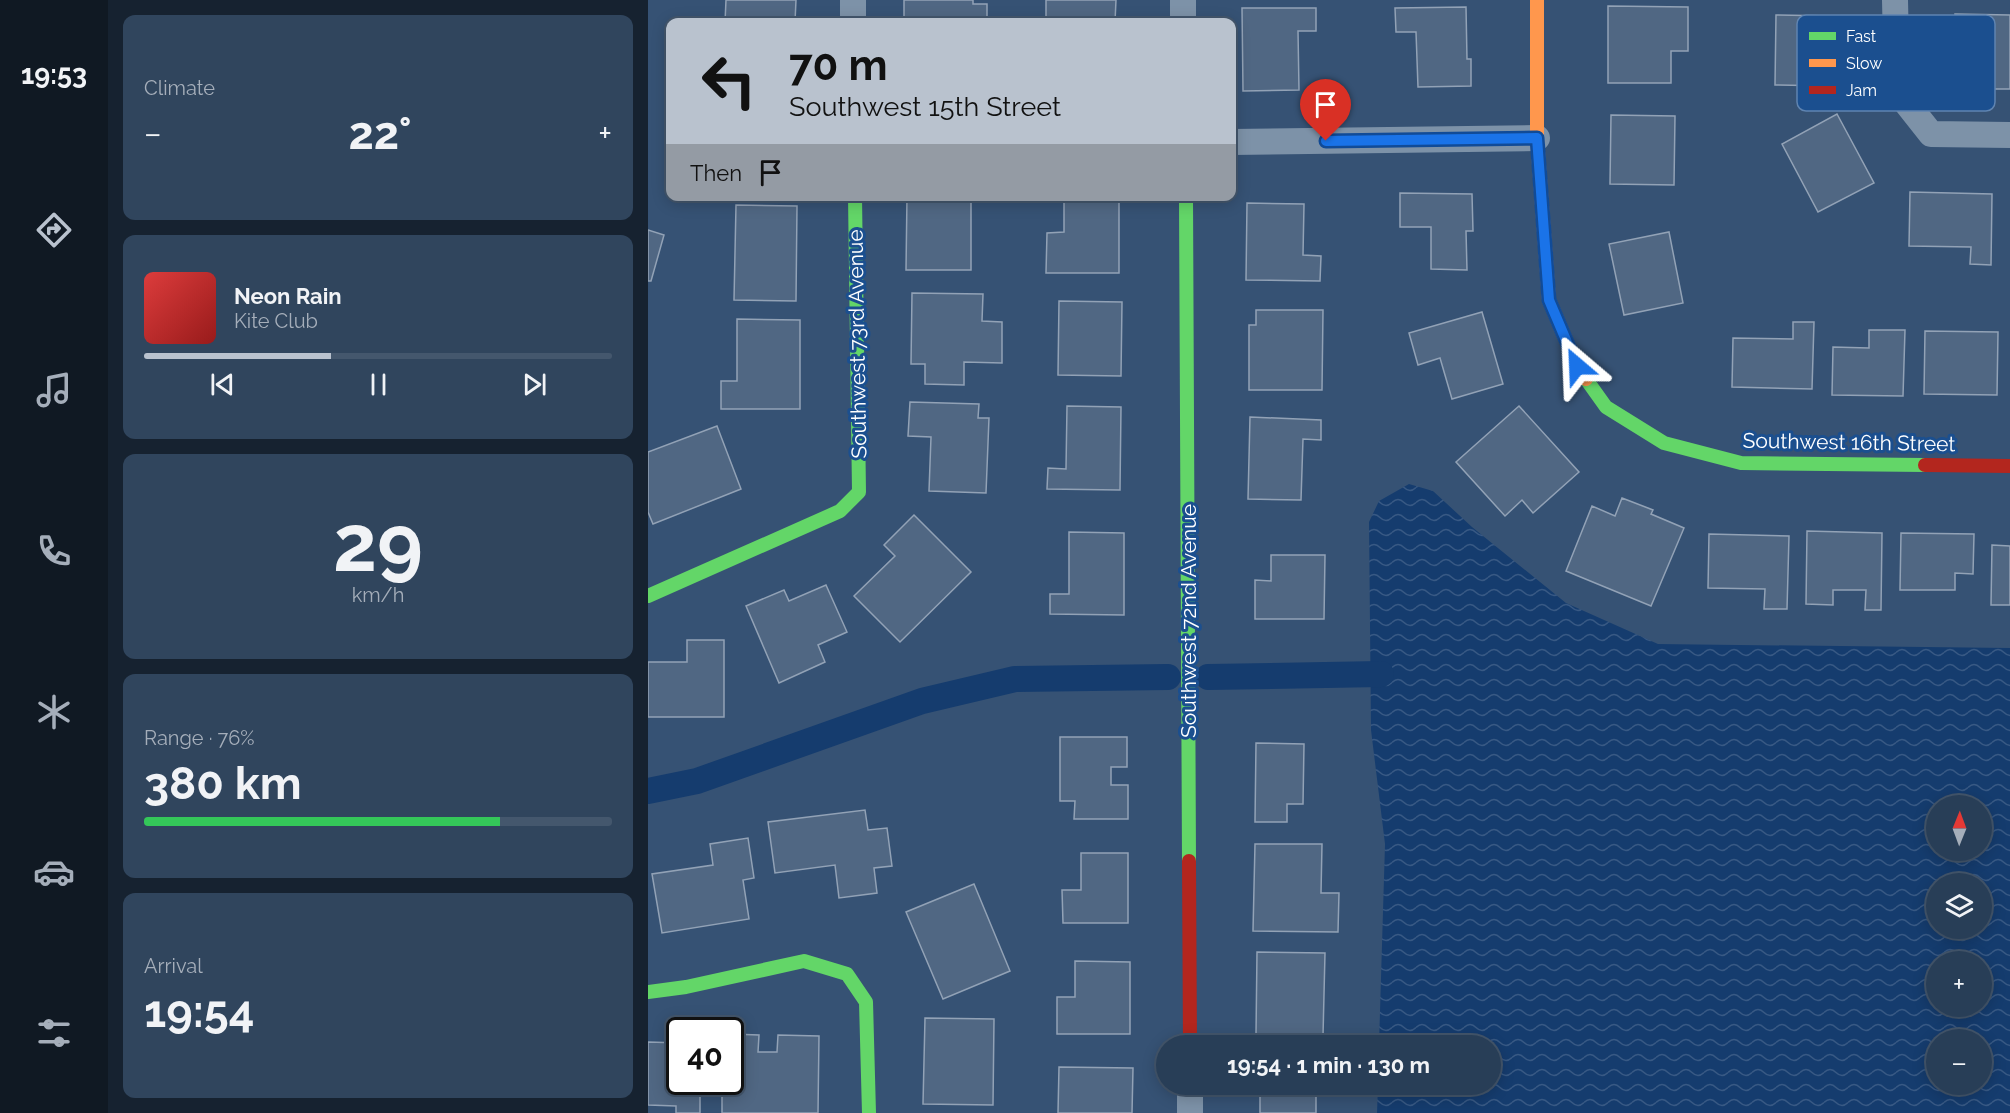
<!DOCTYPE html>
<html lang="en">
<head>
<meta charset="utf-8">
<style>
  body { margin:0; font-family:Raleway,sans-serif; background:#30455d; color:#f1f3f6; height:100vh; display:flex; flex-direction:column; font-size:22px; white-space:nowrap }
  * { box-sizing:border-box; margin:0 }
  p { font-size:20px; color:#a5aeba }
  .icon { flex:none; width:33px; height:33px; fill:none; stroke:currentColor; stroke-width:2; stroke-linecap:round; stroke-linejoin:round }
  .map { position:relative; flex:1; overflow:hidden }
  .panel { display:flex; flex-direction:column; gap:15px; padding:15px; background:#162230; width:540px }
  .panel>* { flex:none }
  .top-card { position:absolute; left:18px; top:18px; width:570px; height:183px; border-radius:12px; box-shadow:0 3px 15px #0003,0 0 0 2px #44576d; background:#b9c2ce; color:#111; overflow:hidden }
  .needle { width:39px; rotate:1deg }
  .controls { position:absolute; left:1278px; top:795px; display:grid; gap:12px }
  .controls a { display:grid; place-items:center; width:66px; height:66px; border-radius:50%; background:#283e57; box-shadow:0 3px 15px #0003,0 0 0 2px #44576d; font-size:30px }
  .speed { position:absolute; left:18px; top:1017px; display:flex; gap:12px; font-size:30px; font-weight:700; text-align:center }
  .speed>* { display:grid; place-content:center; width:78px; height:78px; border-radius:50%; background:#283e57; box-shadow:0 3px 15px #0003,0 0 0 2px #44576d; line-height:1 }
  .speed .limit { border:3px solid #111; border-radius:9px; background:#fff; color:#111 }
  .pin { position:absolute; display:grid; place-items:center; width:51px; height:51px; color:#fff; margin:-62px -26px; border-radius:50% 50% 50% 0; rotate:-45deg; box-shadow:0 0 6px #0007 }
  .pin .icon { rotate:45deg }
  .me { position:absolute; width:66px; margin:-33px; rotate:334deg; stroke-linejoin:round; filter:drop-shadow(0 0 4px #0008) }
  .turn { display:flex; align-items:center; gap:21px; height:126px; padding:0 24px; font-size:27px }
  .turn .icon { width:78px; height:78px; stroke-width:2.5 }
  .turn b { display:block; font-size:42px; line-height:51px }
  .then { display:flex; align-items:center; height:57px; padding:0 24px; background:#0003; gap:12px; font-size:22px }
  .big { font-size:45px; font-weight:700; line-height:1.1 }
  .panel .widget { flex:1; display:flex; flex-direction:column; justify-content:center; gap:9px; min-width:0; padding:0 21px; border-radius:12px; background:#30455d }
  .panel .dial { align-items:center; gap:0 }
  .dial b { font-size:78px; line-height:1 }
  .song { display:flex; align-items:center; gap:18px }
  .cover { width:72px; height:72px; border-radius:9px; background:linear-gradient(135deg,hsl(0 70% 55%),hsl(0 70% 35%)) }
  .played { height:6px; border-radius:3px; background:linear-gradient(90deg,#b9c2ce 40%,#44576d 40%) }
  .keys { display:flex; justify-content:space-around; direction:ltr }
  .heat { display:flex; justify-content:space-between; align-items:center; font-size:33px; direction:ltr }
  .charge { height:9px; border-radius:4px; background:linear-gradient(90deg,#34c759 76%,#44576d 0) }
  .trip { position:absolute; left:508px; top:1035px; width:345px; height:60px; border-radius:30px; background:#283e57; box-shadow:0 3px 15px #0003,0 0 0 2px #44576d; font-weight:700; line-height:60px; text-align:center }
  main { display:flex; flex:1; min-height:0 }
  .menu { display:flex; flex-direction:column; width:108px; justify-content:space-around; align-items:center; background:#101923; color:#a5aeba }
  .menu .icon { width:42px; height:42px }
  .menu .active { color:#b9c2ce }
  .menu b { font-size:27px; color:#f1f3f6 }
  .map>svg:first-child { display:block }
  .water { fill:url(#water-waves); fill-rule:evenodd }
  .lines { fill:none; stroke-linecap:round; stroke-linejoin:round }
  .canal { stroke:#153c6e; stroke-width:26 }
  .building { fill:#506783; stroke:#92a2b6; stroke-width:1.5 }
  .street { stroke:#7d92a8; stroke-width:26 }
  .fast { stroke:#63d668; stroke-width:14 }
  .slow { stroke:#ff974d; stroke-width:14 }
  .jam { stroke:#b3261e; stroke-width:14 }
  .route-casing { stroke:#114b97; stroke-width:15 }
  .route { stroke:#1a73e8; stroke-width:10 }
  .labels { text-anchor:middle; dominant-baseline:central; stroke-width:6; stroke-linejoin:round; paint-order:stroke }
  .street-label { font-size:21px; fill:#fff; stroke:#1b4f8f }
  .key { fill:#1b4f8f; stroke:#5f84b1; stroke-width:1.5 }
  .key-label { font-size:16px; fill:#fff }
</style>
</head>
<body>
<main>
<nav class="menu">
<b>19:53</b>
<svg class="icon active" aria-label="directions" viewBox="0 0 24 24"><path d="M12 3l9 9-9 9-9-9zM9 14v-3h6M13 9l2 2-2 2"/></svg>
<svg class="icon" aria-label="music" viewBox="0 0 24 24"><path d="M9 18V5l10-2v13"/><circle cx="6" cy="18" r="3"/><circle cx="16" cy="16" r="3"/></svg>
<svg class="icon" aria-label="phone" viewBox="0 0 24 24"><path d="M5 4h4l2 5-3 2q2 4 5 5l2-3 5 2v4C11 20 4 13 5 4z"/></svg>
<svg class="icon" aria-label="climate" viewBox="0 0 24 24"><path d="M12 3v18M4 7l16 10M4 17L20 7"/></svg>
<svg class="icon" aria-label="car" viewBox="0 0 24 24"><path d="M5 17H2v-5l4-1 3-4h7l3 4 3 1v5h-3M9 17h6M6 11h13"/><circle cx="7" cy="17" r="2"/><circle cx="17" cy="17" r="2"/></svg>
<svg class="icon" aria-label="filters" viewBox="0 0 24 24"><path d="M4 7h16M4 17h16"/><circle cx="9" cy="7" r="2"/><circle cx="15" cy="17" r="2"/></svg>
</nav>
<section class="panel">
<div class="widget"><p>Climate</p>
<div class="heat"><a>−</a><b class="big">22°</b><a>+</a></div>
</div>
<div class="widget">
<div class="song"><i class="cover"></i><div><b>Neon Rain</b><p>Kite Club</p></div></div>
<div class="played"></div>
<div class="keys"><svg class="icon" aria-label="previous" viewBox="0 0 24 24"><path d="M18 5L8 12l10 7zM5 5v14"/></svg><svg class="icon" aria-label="pause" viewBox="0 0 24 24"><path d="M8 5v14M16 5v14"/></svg><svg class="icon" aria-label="next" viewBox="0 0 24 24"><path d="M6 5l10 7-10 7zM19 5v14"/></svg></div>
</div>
<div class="widget dial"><b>29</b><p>km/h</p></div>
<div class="widget"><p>Range · 76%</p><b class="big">380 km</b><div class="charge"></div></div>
<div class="widget"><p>Arrival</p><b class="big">19:54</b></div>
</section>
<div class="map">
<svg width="1362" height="1113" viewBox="0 0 1362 1113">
  <defs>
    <pattern id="water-waves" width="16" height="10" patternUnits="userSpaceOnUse" patternTransform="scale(1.5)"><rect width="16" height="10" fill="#153c6e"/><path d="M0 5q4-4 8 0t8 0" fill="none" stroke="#385984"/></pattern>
  </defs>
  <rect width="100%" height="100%" fill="#365274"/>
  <!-- water -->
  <path class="water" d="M761,484L785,491L824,527L918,603L1010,644L1362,648V1113H729L730,1085L843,1084V1046L731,1045L737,844L723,730L721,522L731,501ZM1288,806H1334V850H1288ZM1288,884H1334V928H1288ZM1288,962H1334V1006H1288ZM1288,1040H1334V1084H1288Z"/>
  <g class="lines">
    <!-- canal -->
    <g class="canal">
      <polyline points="560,677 733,674"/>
      <polyline points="0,791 49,781 274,701 367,679 520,677"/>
    </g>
  </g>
  <!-- building -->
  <g class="building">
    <polygon points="78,0 148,0 147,22 77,22"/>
    <polygon points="256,0 325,0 325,4 339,4 339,22 256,22"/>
    <polygon points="398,0 468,0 467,22 398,22"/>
    <polygon points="960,6 1040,7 1040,51 1023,51 1023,83 960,83"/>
    <polygon points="818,7 819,59 823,59 823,86 770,87 768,32 748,32 747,8"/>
    <polygon points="594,8 668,8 668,31 650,31 651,90 595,91"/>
    <polygon points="1307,14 1362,15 1362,89 1306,89"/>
    <polygon points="1128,15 1185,16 1184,86 1127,85"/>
    <polygon points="1189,114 1226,183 1170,212 1134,144"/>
    <polygon points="963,115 1027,116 1026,185 962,184"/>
    <polygon points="1262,192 1344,194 1343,265 1322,264 1323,247 1261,246"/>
    <polygon points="752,193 824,194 825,231 818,231 819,270 783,269 783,227 752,227"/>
    <polygon points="259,196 323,196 323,270 258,270"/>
    <polygon points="416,196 471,196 471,273 398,273 399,233 416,232"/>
    <polygon points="599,203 656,204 655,255 673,256 672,281 598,280"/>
    <polygon points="88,205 149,206 148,301 86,300"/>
    <polygon points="0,230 16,235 3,281 0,281"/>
    <polygon points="1021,232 1035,303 976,315 961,244"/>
    <polygon points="264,293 335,294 334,321 354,322 354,363 316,362 316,385 277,384 277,364 263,364"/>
    <polygon points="411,301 474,302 473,376 410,375"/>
    <polygon points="608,310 675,310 674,390 601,390 601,325 608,325"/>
    <polygon points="834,312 855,384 804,399 792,358 770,365 761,333"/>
    <polygon points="89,319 152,320 152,409 73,409 73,381 89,381"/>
    <polygon points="1145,322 1166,322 1164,389 1084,387 1085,338 1145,339"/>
    <polygon points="1221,330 1257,330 1255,396 1184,395 1185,347 1221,348"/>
    <polygon points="1277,331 1350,332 1349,395 1276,394"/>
    <polygon points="262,402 331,404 330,418 341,418 338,493 281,491 283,437 260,436"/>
    <polygon points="419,406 473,407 472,490 399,489 400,468 418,469"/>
    <polygon points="871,406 931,472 885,513 874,500 857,516 808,462"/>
    <polygon points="602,417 673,420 673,440 655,439 653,500 600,499"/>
    <polygon points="69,426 93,489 5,524 0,512 0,452"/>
    <polygon points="974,498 1005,510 1003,514 1036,528 1003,606 918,571 944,506 967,516"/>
    <polygon points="266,515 323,572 252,642 206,596 247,556 236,545"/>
    <polygon points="1159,531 1234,533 1233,610 1217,610 1218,590 1185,590 1185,605 1158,604"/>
    <polygon points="421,532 476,533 476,615 402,614 402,594 421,594"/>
    <polygon points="1253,533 1326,534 1325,574 1307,573 1307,590 1252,590"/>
    <polygon points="1061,534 1141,536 1139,609 1116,609 1117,589 1060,588"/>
    <polygon points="1344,545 1362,546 1362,605 1343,605"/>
    <polygon points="623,555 677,555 676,619 607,619 607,580 623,581"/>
    <polygon points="178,585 199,632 170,645 177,662 131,683 98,606 136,590 141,601"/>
    <polygon points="39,640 76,640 76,717 0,717 0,662 39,662"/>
    <polygon points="412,737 479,737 479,767 463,767 463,785 480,785 480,819 426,819 427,801 412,801"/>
    <polygon points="608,743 656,744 655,804 639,804 639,822 607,822"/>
    <polygon points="217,810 220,830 239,828 244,866 226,868 229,893 191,898 187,865 127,873 120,822"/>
    <polygon points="100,838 106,878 95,880 101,919 14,933 4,874 65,865 62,844"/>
    <polygon points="607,844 674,844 673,893 691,893 690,932 605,931"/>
    <polygon points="433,853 480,853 480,923 415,923 414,890 433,890"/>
    <polygon points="326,884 362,971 295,999 258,912"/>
    <polygon points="609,952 677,953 675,1036 608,1035"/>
    <polygon points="427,961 482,962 482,1034 409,1034 409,997 427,997"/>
    <polygon points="277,1018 346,1019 345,1105 275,1104"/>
    <polygon points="82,1034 111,1035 110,1052 129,1052 130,1035 171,1036 170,1113 74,1113 74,1082 82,1082"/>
    <polygon points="0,1042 32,1043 32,1082 52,1082 52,1113 28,1113 28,1106 0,1105"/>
    <polygon points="411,1067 485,1068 484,1113 410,1113"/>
    <polygon points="612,1084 685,1084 685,1087 668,1086 668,1113 612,1113"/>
  </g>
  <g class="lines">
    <!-- street -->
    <g class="street">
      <polyline points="205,0 205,22"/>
      <polyline points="535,0 535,22"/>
      <polyline points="1247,0 1249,91 1283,134 1362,135"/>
      <polyline points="584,142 889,138"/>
      <polyline points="542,1084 542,1113"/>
    </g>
    <!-- fast -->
    <g class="fast">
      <polyline points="538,196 541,861"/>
      <polyline points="938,379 958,407 1016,443 1093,463 1277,465"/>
      <polyline points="0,596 192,511 211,492 207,196"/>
      <polyline points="0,992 38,987 156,961 199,974 218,1002 221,1113"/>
    </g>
    <!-- slow -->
    <polyline class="slow" points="889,0 889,138 901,300 929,366 938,379"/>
    <!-- jam -->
    <g class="jam">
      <polyline points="1277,465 1362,466"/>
      <polyline points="541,861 542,1046"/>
    </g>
  </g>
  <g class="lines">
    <defs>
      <polyline id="route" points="678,141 889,138 901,300 929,366"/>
    </defs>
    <!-- route casing -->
    <use href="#route" class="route-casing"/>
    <!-- route -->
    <use href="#route" class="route"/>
  </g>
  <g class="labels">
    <!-- street labels -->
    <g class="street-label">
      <text transform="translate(209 344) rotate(-91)">Southwest 73rd Avenue</text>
      <text transform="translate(1201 442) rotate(1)">Southwest 16th Street</text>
      <text transform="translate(540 621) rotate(-90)">Southwest 72nd Avenue</text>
    </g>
  </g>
  <!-- legend -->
  <rect x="1149" y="15" width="198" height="96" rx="9" class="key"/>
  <rect x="1161" y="32" width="27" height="8" fill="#63d668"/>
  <rect x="1161" y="59" width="27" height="8" fill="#ff974d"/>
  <rect x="1161" y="86" width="27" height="8" fill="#b3261e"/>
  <g class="key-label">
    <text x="1198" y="42">Fast</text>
    <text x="1198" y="69">Slow</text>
    <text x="1198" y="96">Jam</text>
  </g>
</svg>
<div class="controls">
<a><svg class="needle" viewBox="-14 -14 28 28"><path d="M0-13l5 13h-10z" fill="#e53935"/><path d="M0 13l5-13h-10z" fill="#a5aeba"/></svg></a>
<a><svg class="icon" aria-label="layers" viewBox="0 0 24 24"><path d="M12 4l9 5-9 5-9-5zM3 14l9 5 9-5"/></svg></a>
<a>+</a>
<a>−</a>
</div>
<div class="speed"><div class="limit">40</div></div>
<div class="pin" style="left:678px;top:141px;background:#d93025"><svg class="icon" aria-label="arrive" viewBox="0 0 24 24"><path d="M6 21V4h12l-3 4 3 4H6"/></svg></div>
<svg class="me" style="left:929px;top:366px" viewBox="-20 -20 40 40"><path d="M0-17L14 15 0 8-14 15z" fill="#1a73e8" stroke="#fff" stroke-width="4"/></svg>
<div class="trip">19:54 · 1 min · 130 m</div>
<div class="top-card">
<div class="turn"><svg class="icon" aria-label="left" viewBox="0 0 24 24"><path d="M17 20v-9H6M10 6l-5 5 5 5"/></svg><div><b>70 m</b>Southwest 15th Street</div></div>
<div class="then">Then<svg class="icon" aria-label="arrive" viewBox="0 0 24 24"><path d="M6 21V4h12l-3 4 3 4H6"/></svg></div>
</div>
</div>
</main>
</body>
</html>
